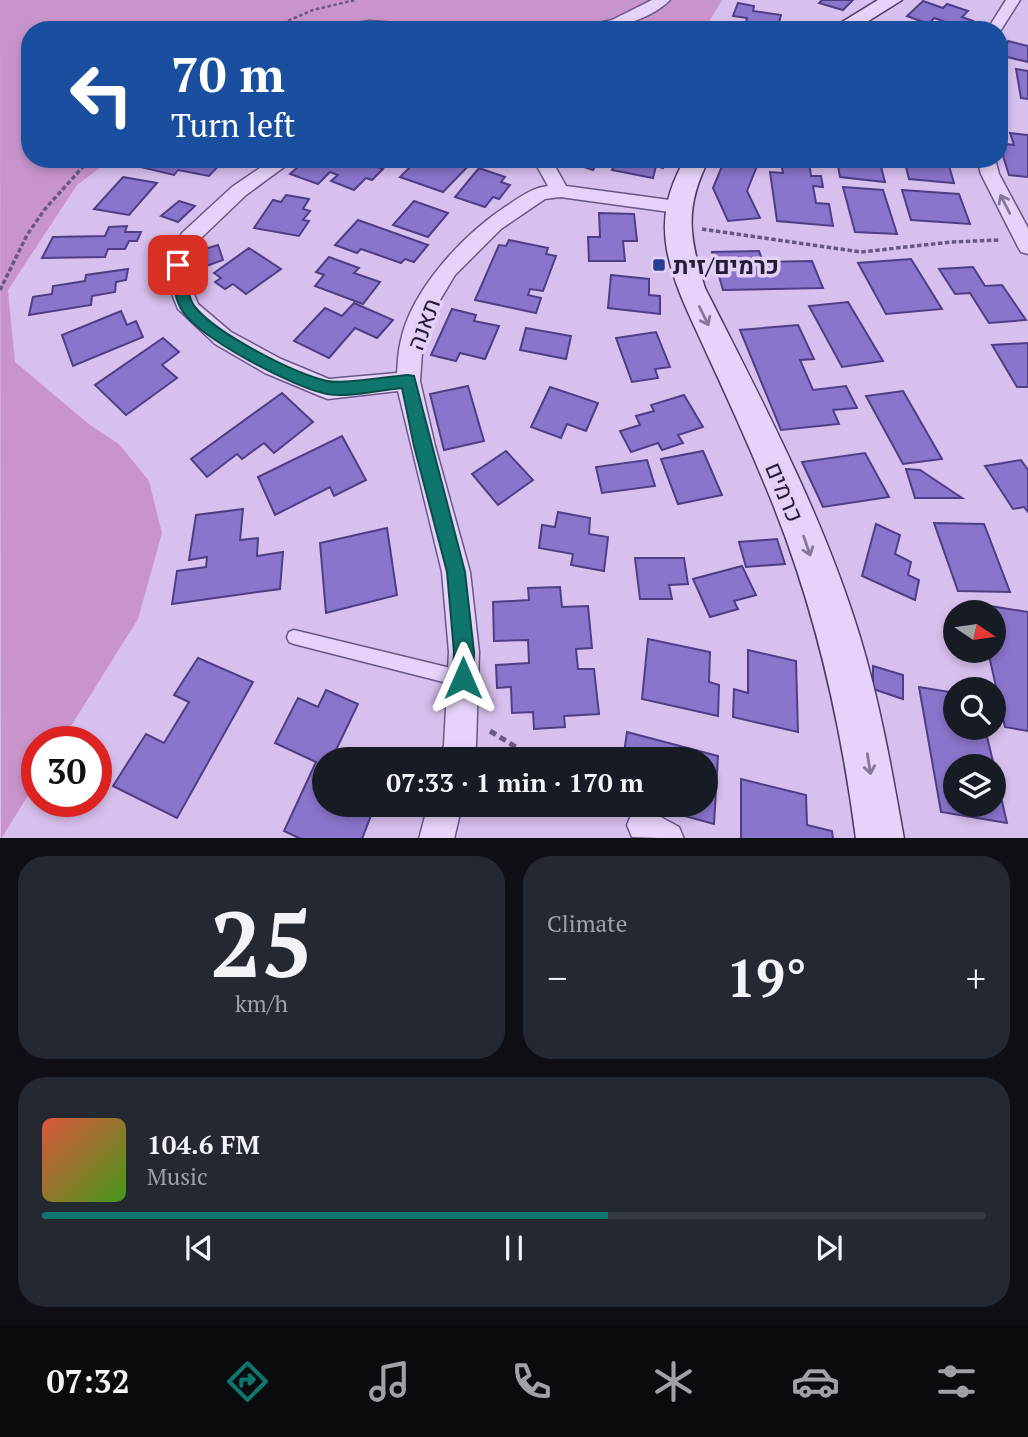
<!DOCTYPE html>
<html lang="en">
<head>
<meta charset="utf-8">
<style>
  body { margin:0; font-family:"PT Serif",Heebo,serif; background:#242831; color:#f1f3f6; height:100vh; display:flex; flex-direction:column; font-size:26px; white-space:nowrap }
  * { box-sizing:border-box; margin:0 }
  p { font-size:23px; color:#9ea1a6 }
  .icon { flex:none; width:38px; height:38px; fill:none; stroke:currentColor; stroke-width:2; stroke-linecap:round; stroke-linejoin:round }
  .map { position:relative; height:838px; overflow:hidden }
  .side { display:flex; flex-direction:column; gap:18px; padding:18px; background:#0d0f14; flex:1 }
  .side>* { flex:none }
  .guide { position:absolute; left:21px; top:21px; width:987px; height:147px; border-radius:28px; box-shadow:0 4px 10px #0003; background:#1a4fa0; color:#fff; overflow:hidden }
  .needle { width:46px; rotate:103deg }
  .fabs { position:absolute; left:943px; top:600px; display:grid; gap:14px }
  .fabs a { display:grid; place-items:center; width:63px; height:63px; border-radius:50%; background:#171b24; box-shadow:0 4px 10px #0003; font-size:35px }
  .speed { position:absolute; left:21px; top:726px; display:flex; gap:14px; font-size:35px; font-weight:700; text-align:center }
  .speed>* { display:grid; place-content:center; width:91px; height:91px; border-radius:50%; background:#171b24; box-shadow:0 4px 10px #0003; line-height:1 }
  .speed .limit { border:10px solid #d22; background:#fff; color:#111 }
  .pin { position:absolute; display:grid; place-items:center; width:60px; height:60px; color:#fff; margin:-30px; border-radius:14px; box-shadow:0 4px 10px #0006 }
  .me { position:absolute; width:77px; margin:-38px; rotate:0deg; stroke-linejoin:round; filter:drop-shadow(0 0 5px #0008) }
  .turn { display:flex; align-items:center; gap:24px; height:147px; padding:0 35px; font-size:32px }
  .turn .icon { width:91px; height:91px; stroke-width:2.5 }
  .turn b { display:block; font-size:49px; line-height:60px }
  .big { font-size:52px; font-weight:600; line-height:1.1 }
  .side .widget { flex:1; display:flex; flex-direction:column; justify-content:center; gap:10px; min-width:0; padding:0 24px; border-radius:28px; background:#242831 }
  .side .dial { align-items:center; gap:0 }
  .dial b { font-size:91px; line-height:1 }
  .song { display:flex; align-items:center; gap:21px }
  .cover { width:84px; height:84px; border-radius:10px; background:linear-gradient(135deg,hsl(10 70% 55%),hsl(100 70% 35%)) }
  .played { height:7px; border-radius:4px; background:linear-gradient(90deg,#0f766e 60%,#363941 60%) }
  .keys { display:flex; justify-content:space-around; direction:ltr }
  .heat { display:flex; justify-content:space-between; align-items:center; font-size:38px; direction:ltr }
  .side .tiles { flex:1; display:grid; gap:18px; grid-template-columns:1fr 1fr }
  .widget:last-child { grid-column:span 2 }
  .trip { position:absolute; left:312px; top:747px; width:406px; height:70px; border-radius:35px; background:#171b24; box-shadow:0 4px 10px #0003; font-weight:600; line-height:70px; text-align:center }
  .tabs { display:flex; height:112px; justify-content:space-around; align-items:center; background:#090b0e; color:#9ea1a6 }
  .tabs .icon { width:49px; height:49px }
  .tabs .on { color:#0f766e }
  .tabs b { font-size:32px; color:#f1f3f6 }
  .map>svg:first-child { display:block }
  .green { fill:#c994cc }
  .building { fill:#8a75cc; stroke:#4e3e86; stroke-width:2 }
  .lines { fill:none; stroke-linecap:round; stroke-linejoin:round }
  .lane-casing { stroke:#695887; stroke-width:3 }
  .street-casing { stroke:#695887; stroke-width:3 }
  .secondary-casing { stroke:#4a3b68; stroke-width:3 }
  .path-far2 { stroke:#695887; stroke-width:2.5; stroke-dasharray:3.5 2.5; stroke-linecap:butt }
  .path-far1 { stroke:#695887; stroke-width:3.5; stroke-dasharray:4.5 2.5; stroke-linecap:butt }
  .path { stroke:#695887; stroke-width:5; stroke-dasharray:7 4.5; stroke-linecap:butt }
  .lane { fill:#e7d3f9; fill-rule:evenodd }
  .street { fill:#e7d3f9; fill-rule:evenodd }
  .secondary { fill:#e7d3f9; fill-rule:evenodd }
  .oneway { stroke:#867898 }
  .route { fill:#0f766e; stroke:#0a4d48; stroke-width:2 }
  .poi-dot { fill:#283c96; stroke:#e4cff5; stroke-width:2.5 }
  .labels { text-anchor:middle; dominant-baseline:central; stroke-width:7; stroke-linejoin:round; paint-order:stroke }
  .poi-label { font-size:24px; font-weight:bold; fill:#241c36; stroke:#e4cff5; text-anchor:start }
  .street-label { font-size:24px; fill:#241c36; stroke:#e4cff5 }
</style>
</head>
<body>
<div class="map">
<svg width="1028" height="839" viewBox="0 0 1028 839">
  <rect width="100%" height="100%" fill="#d8c0ee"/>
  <!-- green -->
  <polygon class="green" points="0,0 722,0 704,30 419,30 382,27 364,30 30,30 30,159 112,159 77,185 8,290 15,362 90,425 119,444 149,481 162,533 138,619 61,742 37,742 37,781 1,839"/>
  <!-- building -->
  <g class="building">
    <polygon points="822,0 853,0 843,10 819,3"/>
    <polygon points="923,1 943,8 947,4 968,11 962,17 973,21 966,29 934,18 929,24 907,16"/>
    <polygon points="738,3 754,6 753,11 781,15 777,30 744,30 747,18 733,16"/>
    <polygon points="1008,41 1028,46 1028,62 1003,56"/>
    <polygon points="1016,69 1028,71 1028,99 1021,98"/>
    <polygon points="1010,133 1028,135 1028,177 1009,175 999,143 1014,145"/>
    <polygon points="134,159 221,159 224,160 209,176 178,170 174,175 128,164"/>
    <polygon points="307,159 354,159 383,169 372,180 366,178 354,190 331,181 338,175 330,172 318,184 290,174"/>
    <polygon points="418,159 475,159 443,192 400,177"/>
    <polygon points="561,159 600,159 593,170"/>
    <polygon points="616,159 665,159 663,168 656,166 653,178 612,170"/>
    <polygon points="725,159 757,166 747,191 760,218 728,221 713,188"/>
    <polygon points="849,159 879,159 885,182 840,177 837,160"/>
    <polygon points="904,159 947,159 954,183 909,179"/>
    <polygon points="781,161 809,163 811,176 821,176 823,187 813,186 816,203 829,204 833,226 777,221 770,172 783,173"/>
    <polygon points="479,168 505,177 501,182 510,185 499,199 493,197 485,207 455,197"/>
    <polygon points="123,177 157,183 129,215 94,209"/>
    <polygon points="843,187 883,190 897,234 855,232"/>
    <polygon points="902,190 959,194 970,224 911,220"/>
    <polygon points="286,195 309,199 303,209 310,211 303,220 309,221 299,236 254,228 273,200 281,202"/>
    <polygon points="179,201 195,206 178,222 161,216"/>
    <polygon points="414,201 448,213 428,237 393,225"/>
    <polygon points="599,213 634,214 637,241 623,241 625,261 589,261 588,237 600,237"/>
    <polygon points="358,220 428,245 414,262 405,259 401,263 361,249 357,253 335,245"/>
    <polygon points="127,226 125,232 141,232 137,241 129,241 125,249 108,249 105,257 42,258 53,237 105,236 109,227"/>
    <polygon points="509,240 548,248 546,254 556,256 543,291 530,289 528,295 541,298 536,313 475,300 499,245 506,246"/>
    <polygon points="218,245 223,260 201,268 195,252"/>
    <polygon points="249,248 281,269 246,294 233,284 225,289 215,282 221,278 214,273"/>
    <polygon points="759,251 763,262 812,261 823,288 723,290 712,252"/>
    <polygon points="329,257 359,268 354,273 380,282 363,304 315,286 324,275 316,272"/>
    <polygon points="911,259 942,309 886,314 858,263"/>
    <polygon points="973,267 985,286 1002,285 1026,320 989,323 970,293 955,294 939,269"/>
    <polygon points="128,269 126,280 116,282 115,292 92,296 91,305 29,315 33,297 52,294 53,286 85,281 86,275"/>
    <polygon points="611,275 649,279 649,295 660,296 660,314 608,308"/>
    <polygon points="848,302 883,361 842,367 809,306"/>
    <polygon points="354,303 393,320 377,338 355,328 329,358 294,341 325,308 342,316"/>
    <polygon points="452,309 476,315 474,321 499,326 485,359 460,353 456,361 431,355"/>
    <polygon points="121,311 127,325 136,321 143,337 73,366 62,335"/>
    <polygon points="798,325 814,359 800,360 813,390 846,386 857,408 833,410 839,424 781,430 740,330"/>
    <polygon points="526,328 571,336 566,359 520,350"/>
    <polygon points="656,332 670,367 655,369 658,378 632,382 616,338"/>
    <polygon points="163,338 179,352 162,365 177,378 126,415 95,385"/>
    <polygon points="1028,343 1028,387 1017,387 992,345"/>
    <polygon points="468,386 484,441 444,450 430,394"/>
    <polygon points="550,387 598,403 586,431 567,424 561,438 531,427"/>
    <polygon points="903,391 942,459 903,464 866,396"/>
    <polygon points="282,393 313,422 274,453 264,443 242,459 237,454 207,477 191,459"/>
    <polygon points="684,395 703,427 678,435 683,443 662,450 658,443 631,452 620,431 640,425 636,416 654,411 651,405"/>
    <polygon points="342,436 366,480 334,496 330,487 275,515 258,477"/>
    <polygon points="506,451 533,480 498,505 472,474"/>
    <polygon points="703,451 722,495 678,504 661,459"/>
    <polygon points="865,453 889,497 823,507 802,462"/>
    <polygon points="647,460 655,486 602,493 596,467"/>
    <polygon points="1021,460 1028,470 1028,512 1024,507 1013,509 985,466"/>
    <polygon points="906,469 920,470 962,498 915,498"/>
    <polygon points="243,509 240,540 258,538 257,556 283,552 280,589 172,604 177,571 206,567 207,557 189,560 196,515"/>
    <polygon points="558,512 590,518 589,534 608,537 604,571 571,565 573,554 539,548 542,525 555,527"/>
    <polygon points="934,523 984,524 1010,592 958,591"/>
    <polygon points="876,524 900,535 895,554 911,562 908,575 919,580 915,600 862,576"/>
    <polygon points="387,528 397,595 326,613 320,543"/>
    <polygon points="777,539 785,564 746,567 739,542"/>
    <polygon points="635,558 684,558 688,584 669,585 672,599 640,599"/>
    <polygon points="742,566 756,595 734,601 738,609 710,617 693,579"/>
    <polygon points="560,587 562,607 588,606 592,648 576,649 578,669 594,669 599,714 564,716 565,727 534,729 533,712 512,713 511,687 497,688 496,665 529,663 528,640 494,641 493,602 529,600 528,588"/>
    <polygon points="978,604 1028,612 1028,731 1005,727 988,651 994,651 994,612 980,612"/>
    <polygon points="648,639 710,652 709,682 719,685 718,716 642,699"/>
    <polygon points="748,650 796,661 798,732 733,717 734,689 748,693"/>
    <polygon points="198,658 253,682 177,818 113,786 146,734 164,743 189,702 174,695"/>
    <polygon points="873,666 903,675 903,699 873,689"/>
    <polygon points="919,687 956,693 956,728 985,728 994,766 956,766 956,805 994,805 994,767 1007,823 941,812"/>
    <polygon points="326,690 358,704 336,750 358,760 324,760 324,805 375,805 362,839 301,839 284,831 316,762 275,743 298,698 318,707"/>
    <polygon points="627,732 718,756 714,824 655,808 655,805 705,805 705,760 623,760"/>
    <polygon points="741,779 806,795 807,825 832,831 833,839 741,839"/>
  </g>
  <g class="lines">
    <defs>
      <polygon id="lane" points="294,630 463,671 468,674 471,679 468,684 463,687 294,644 289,642 287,637 289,632"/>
      <g id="street">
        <path d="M652,0H670C648,22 608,30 578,30L580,27L612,20Z"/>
        <polygon points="1006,0 1020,0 999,33 999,30 987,30"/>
        <polygon points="369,21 443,26 450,30 342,28 344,25"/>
        <path d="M273,159H295L246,195L198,241L188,265L192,289L198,304L231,332L281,359L329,379L397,373C398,362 398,351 401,340C412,289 463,235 505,207C519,198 531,188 548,186L533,159H551L566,186L677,201L684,203L687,207L684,211L677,213L560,197L545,199L501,229L455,275L437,305L423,339L420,381L435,446L470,572L479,652L476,745L473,760H440L444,745L449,652L442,572L398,391L328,399L320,396L265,373L215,344L178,309L170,289L168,265L182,233L232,187Z"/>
        <polygon points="977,159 995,159 999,174 1028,228 1028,254 1021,252 1018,247 981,174"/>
        <polygon points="428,805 462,805 454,839 419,839"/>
        <polygon points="644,808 679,827 684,839 632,837 627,825 632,813"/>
      </g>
      <g id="secondary">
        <polygon points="878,0 902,0 854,30 829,30"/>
        <path d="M685,159H709C684,207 689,238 705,288C762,401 823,515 860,637C880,703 892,771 904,839H856C840,716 813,599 765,485C747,441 727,397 707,354C692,320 674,287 667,250C661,216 668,189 685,159Z"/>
      </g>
    </defs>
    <!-- lane casing -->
    <use href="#lane" class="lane-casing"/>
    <!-- street casing -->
    <use href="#street" class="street-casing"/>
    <!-- secondary casing -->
    <use href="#secondary" class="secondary-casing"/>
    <!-- path-far2 -->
    <polyline class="path-far2" points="266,30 313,10 355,0"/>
    <!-- path-far1 -->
    <g class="path-far1">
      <polyline points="702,229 861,252 951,242 999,240"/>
      <polyline points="0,290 27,235 45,209 90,159"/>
    </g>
    <!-- path -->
    <g class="path">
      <polyline points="490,731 537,760"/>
      <polyline points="611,805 619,810"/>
    </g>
    <!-- lane -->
    <use href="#lane" class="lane"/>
    <!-- street -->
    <use href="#street" class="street"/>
    <!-- secondary -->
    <use href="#secondary" class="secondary"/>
  </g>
  <!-- one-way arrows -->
  <defs><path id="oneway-shaft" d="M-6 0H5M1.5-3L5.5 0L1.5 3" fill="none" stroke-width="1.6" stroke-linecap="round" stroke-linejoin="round" transform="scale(1.75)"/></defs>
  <g class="oneway">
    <use href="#oneway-shaft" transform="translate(1005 204) rotate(-117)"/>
    <use href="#oneway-shaft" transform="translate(704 316) rotate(64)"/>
    <use href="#oneway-shaft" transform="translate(807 546) rotate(71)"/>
    <use href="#oneway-shaft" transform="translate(869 764) rotate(81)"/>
  </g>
  <!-- route -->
  <path class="route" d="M178,260L184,265C186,278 187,296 195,307C217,334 293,373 327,381C343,385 389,376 408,375L414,376L465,572L474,652L473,678L470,686L463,689L456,686L453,678L454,652L447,572L414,446L402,388C381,390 346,398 327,394C294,388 202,339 183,312C174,299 173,280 171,265Z"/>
  <!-- markers -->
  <rect class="poi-dot" x="652" y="258" width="14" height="14" rx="3.5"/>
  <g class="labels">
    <!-- poi labels -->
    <g class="poi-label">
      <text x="673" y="265">כרמים/זית</text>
    </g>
    <!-- street labels -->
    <g class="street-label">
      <text transform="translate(423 324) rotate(-70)">תאנה</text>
      <text transform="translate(785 492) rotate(67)">כרמים</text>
    </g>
  </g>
</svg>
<div class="fabs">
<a><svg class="needle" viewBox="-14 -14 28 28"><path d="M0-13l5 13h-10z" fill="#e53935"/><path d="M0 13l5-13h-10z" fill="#9ea1a6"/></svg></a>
<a><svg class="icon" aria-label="search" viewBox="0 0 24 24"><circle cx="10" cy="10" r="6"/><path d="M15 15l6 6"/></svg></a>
<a><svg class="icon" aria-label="layers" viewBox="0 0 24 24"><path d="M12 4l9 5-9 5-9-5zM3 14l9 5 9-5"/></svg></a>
</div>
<div class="speed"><div class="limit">30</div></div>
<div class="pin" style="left:178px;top:265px;background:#d93025"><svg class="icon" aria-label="arrive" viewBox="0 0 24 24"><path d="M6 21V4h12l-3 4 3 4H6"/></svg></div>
<svg class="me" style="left:463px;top:678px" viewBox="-20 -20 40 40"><path d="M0-17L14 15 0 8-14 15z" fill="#0f766e" stroke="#fff" stroke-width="4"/></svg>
<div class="trip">07:33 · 1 min · 170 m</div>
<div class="guide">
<div class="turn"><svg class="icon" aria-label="left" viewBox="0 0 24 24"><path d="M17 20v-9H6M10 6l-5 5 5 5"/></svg><div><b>70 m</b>Turn left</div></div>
</div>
</div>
<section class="side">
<div class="tiles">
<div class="widget dial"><b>25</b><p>km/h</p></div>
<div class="widget"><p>Climate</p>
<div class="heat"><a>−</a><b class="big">19°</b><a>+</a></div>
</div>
<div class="widget">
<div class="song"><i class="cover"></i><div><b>104.6 FM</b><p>Music</p></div></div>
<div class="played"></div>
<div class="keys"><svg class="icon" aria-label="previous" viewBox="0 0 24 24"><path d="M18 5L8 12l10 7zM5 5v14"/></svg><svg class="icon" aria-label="pause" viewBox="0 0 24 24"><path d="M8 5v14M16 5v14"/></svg><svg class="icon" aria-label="next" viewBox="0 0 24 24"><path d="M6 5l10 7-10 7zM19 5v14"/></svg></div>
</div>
</div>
</section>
<nav class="tabs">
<b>07:32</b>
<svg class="icon on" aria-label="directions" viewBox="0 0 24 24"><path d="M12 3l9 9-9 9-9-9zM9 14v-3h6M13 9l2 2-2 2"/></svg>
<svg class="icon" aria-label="music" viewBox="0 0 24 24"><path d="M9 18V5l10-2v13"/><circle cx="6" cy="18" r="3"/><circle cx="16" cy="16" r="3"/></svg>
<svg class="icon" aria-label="phone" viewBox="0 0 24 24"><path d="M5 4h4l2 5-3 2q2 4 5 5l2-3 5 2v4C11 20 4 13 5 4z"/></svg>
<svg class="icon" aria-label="climate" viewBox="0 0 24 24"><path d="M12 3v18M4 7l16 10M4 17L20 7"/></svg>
<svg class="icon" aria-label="car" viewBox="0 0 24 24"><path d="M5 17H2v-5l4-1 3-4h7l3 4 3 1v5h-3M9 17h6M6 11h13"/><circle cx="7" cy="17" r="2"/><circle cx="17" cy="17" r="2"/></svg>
<svg class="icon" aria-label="filters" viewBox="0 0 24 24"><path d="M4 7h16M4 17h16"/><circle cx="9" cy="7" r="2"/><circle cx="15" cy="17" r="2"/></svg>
</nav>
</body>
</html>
